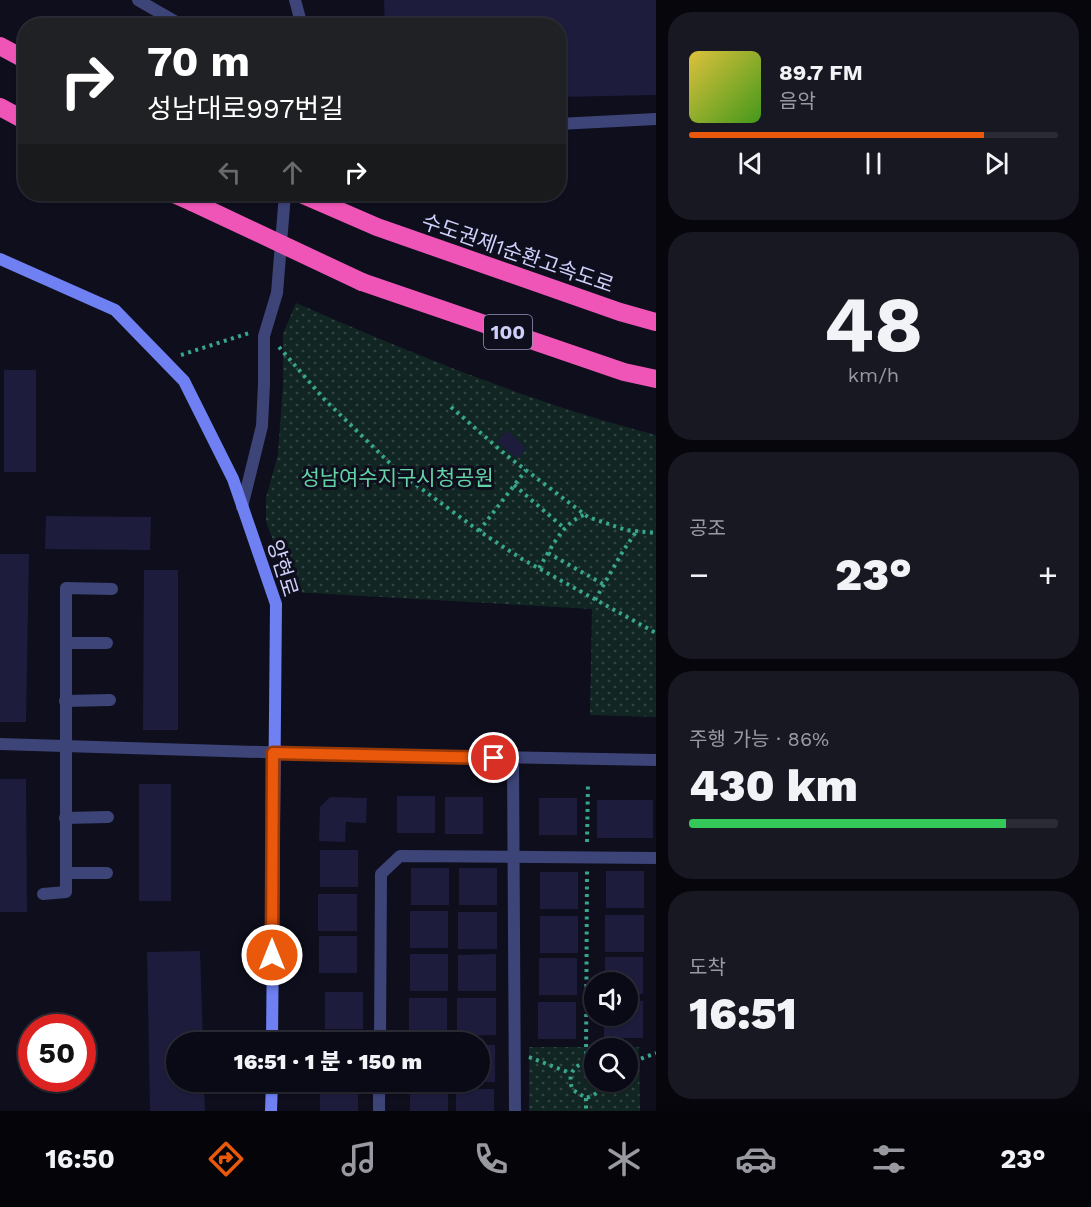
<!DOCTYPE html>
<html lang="ko">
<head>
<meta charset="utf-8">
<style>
  body { margin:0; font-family:"Work Sans","Noto Sans KR",sans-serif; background:#181823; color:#f1f3f6; height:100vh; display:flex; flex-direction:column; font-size:22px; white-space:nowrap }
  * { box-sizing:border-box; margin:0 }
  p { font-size:20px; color:#999aa1 }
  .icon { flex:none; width:33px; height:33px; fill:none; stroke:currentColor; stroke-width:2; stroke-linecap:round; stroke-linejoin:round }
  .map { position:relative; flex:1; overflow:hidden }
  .side { display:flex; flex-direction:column; gap:12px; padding:12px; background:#06060c; width:435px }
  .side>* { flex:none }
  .guide { position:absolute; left:18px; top:18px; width:548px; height:183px; border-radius:24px; box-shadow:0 2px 4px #0004,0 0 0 2px #2a2b35; background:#202124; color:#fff; overflow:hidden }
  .buttons { position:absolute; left:584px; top:972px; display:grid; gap:12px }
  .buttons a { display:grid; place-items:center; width:54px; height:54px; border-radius:50%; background:#0a0a16; box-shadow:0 2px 4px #0004,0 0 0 2px #2a2b35; font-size:30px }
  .speed { position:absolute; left:18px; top:1014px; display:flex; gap:12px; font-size:30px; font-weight:700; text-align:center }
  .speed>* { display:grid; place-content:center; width:78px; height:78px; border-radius:50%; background:#0a0a16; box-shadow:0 2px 4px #0004,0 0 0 2px #2a2b35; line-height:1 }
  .speed .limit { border:9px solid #d22; background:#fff; color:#111 }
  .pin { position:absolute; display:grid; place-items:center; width:51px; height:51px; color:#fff; margin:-26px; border:3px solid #fff; border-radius:50%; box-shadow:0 2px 6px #0007 }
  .me { position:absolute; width:66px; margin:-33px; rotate:0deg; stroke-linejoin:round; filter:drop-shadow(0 0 4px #0008) }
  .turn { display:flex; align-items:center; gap:21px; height:126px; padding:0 30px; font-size:27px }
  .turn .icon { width:78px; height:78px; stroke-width:2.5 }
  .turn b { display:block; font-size:42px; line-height:51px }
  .lanes { display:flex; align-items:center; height:57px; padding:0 30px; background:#0003; justify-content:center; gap:30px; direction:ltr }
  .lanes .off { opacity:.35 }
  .big { font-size:45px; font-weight:800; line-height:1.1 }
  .side .card { flex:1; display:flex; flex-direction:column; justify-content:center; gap:9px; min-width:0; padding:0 21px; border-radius:24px; background:#181823 }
  .side .dial { align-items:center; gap:0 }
  .dial b { font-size:78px; line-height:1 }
  .song { display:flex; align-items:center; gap:18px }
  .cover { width:72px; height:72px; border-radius:9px; background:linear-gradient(135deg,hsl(50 70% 55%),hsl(100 70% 35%)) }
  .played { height:6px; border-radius:3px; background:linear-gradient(90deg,#ea580c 80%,#2a2b35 80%) }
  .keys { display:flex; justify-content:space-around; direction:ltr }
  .heat { display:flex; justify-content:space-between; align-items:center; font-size:33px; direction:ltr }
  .charge { height:9px; border-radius:4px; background:linear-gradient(90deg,#34c759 86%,#2a2b35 0) }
  .trip { position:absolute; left:166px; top:1032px; width:324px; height:60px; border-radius:30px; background:#0a0a16; box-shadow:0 2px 4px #0004,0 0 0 2px #2a2b35; font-weight:800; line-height:60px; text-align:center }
  .tabs { display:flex; height:96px; justify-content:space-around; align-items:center; background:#040409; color:#999aa1 }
  .tabs .icon { width:42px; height:42px }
  .tabs .active { color:#ea580c }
  .tabs b { font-size:27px; color:#f1f3f6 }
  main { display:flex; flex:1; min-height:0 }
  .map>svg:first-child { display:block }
  .park { fill:url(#park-dots); fill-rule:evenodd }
  .building { fill:#1d1c3c }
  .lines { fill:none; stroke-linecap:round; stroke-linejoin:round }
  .path { stroke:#38a58d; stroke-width:4; stroke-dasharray:3 4.5; stroke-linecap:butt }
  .lane { stroke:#3d4478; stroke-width:12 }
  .street { stroke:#3d4478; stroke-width:12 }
  .secondary { stroke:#6e80f2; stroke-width:12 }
  .highway { stroke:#ef55b7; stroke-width:18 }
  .highway-bridge { stroke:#ef55b7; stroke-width:18 }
  .route-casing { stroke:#983908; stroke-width:15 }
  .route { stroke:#ea580c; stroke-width:10 }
  .labels { text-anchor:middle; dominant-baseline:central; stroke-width:6; stroke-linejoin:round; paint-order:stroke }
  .shield { fill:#0e0e1d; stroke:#9496b8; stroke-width:1.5 }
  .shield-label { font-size:20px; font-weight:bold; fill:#ced0fa }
  .street-label { font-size:21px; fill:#ced0fa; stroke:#0e0e1d }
  .park-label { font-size:21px; fill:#62d3a5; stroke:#0e0e1d }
</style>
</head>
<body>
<main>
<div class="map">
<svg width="656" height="1111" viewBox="0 0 656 1111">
  <defs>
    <pattern id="park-dots" width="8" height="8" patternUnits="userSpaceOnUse" patternTransform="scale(1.5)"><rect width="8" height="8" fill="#112622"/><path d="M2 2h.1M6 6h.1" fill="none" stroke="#324443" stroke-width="1.8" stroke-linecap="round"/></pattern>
  </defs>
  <rect width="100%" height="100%" fill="#0e0e1d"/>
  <!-- park -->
  <g class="park">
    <path d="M296,303C416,355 529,402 656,435V717L590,715L592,609L293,592L266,522V498L278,454L283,385V334Z"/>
    <path d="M529,1047H639L640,1111H529ZM594,1048H627V1082H594Z"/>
  </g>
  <!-- building -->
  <g class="building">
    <polygon points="384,0 656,0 656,95 558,97 558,26 385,26"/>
    <rect x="4" y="370" width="32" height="102"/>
    <polygon points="507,430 526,448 517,459 497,441"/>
    <polygon points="46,516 151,517 150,550 45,549"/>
    <polygon points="0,554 29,554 26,722 0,722"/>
    <polygon points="144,570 178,570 178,730 143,730"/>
    <polygon points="0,779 26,779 27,912 0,912"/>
    <rect x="139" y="784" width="32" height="117"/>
    <rect x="397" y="796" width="38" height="37"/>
    <polygon points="330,797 367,798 366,823 346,822 345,842 319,841 320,807"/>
    <rect x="445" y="797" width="38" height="37"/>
    <rect x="539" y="798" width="38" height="37"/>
    <rect x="597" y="800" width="56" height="38"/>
    <rect x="320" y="850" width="38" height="37"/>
    <rect x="411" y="868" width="38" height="37"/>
    <rect x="459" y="868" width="38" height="37"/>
    <rect x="606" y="871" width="38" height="37"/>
    <rect x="540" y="872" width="38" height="37"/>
    <rect x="318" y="894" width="39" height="37"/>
    <rect x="410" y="911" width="38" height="37"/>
    <rect x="458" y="912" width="39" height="37"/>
    <rect x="605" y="915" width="39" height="37"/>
    <rect x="540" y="916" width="38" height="37"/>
    <rect x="319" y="936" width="38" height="37"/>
    <polygon points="200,951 203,1042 177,1042 177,1082 204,1082 205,1111 150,1111 147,952"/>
    <rect x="410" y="954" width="38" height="37"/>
    <polygon points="496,954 496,991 458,991 458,955"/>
    <polygon points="605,957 643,957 643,994 627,994 627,982 605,982"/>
    <rect x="539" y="958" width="38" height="37"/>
    <rect x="325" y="992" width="38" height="37"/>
    <rect x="409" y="998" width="38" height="37"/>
    <polygon points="457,998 496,998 496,1035 457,1036"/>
    <polygon points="627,1001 643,1001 643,1038 604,1038 604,1016 627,1016"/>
    <rect x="538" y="1002" width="38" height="37"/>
    <rect x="480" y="1045" width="15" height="37"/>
    <rect x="410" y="1087" width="38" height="24"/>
    <rect x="456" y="1089" width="38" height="22"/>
    <rect x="320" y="1091" width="38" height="20"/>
  </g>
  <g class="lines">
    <!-- path -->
    <g class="path">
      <polyline points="279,347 325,400 400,473 479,531 522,559 656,633"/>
      <polyline points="181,355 249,333"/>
      <polyline points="451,407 506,455 588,517 626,530 656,533"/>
      <polyline points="514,485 564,528"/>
      <polyline points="479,531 526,470"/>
      <polyline points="548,553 603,584"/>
      <path d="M539,568C551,549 562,523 584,515"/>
      <polyline points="595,600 623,551 636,532"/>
      <polyline points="587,842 588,783"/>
      <polyline points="529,1057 570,1073"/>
      <polyline points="586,1062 587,871"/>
      <path d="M594,1064C577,1059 565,1074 573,1090L586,1098C595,1095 601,1092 604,1082"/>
      <polyline points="627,1064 656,1053"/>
      <polyline points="586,1098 586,1111"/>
    </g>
    <!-- lane -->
    <g class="lane">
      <polyline points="295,0 302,26"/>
      <polyline points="558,124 656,119"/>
      <polyline points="66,643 107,643"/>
      <polyline points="65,701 110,700"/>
      <polyline points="65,818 108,817"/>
      <polyline points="66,873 107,873"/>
      <polyline points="43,894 66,892 66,588 112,589"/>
    </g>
    <!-- street -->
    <g class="street">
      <polyline points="138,0 183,26"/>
      <polyline points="242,507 262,426 264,384 264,336 277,293 285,194"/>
      <polyline points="0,744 324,754 656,760"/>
      <polyline points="513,758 515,1111"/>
      <polyline points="380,1042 381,874 400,856 656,858"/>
      <polyline points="379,1111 379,1082"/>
    </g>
    <!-- secondary -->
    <g class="secondary">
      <polyline points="0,259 115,310 184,381 233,479 276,604 272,1042"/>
      <polyline points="271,1111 272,1082"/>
    </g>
    <!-- highway -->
    <g class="highway">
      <polyline points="0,46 26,60"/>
      <polyline points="0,107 26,121"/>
      <polyline points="174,194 192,202"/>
      <polyline points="301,194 377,227 620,312 656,322"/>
      <polyline points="362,282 624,372 656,379"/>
    </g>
    <!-- highway-bridge -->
    <polyline class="highway-bridge" points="192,202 362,282"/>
  </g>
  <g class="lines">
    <defs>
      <polyline id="route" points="272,955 273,753 494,758"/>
    </defs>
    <!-- route casing -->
    <use href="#route" class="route-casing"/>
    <!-- route -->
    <use href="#route" class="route"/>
  </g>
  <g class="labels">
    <!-- shield labels -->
    <rect class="shield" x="484" y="315" width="48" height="34" rx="4.5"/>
    <g class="shield-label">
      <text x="508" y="332">100</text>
    </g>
    <!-- street labels -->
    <g class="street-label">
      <text transform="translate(518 253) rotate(19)">수도권제1순환고속도로</text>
      <text transform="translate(283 568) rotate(73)">양현로</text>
    </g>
    <!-- park labels -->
    <g class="park-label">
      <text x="397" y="477">성남여수지구시청공원</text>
    </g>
  </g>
</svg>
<div class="buttons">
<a><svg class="icon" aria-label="sound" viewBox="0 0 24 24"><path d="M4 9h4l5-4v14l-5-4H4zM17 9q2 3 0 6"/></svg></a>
<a><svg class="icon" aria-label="search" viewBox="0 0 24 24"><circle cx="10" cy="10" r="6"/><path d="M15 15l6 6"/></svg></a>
</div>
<div class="speed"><div class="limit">50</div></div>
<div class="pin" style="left:494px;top:758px;background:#d93025"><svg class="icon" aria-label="arrive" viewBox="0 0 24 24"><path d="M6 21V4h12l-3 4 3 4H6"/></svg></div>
<svg class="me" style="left:272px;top:955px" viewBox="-20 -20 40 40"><circle r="17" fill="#ea580c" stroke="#fff" stroke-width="3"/><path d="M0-11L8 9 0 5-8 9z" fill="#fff"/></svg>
<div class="trip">16:51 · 1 분 · 150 m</div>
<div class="guide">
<div class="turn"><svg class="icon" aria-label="right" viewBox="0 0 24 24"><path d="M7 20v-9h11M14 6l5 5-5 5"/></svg><div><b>70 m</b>성남대로997번길</div></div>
<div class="lanes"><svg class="icon off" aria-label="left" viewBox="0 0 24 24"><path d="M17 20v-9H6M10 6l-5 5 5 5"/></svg><svg class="icon off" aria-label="ahead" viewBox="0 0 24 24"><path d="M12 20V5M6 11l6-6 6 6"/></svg><svg class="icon" aria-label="right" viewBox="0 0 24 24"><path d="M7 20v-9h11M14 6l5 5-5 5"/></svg></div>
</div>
</div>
<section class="side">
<div class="card">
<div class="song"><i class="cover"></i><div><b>89.7 FM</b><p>음악</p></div></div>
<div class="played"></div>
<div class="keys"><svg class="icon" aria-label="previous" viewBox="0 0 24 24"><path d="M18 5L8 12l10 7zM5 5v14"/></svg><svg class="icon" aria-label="pause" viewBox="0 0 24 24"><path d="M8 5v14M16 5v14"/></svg><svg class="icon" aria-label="next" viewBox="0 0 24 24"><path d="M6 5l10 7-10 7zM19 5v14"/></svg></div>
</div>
<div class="card dial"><b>48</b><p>km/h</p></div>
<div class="card"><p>공조</p>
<div class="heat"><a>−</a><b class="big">23°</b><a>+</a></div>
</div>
<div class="card"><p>주행 가능 · 86%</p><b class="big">430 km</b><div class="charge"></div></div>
<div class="card"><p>도착</p><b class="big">16:51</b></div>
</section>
</main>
<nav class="tabs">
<b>16:50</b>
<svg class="icon active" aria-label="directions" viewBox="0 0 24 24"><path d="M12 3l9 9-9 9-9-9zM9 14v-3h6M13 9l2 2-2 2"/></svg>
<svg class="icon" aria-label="music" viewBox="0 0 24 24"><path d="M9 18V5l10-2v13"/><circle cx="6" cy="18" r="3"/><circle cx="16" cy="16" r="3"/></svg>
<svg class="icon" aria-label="phone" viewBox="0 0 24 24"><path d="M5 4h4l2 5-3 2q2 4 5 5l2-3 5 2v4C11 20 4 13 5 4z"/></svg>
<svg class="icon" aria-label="climate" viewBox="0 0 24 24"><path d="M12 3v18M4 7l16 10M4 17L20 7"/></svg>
<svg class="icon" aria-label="car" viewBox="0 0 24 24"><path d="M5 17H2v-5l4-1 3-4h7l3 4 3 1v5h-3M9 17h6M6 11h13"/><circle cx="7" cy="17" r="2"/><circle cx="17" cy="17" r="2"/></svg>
<svg class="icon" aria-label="filters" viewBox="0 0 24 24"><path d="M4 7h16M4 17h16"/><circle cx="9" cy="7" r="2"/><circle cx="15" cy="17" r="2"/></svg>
<b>23°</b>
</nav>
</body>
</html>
